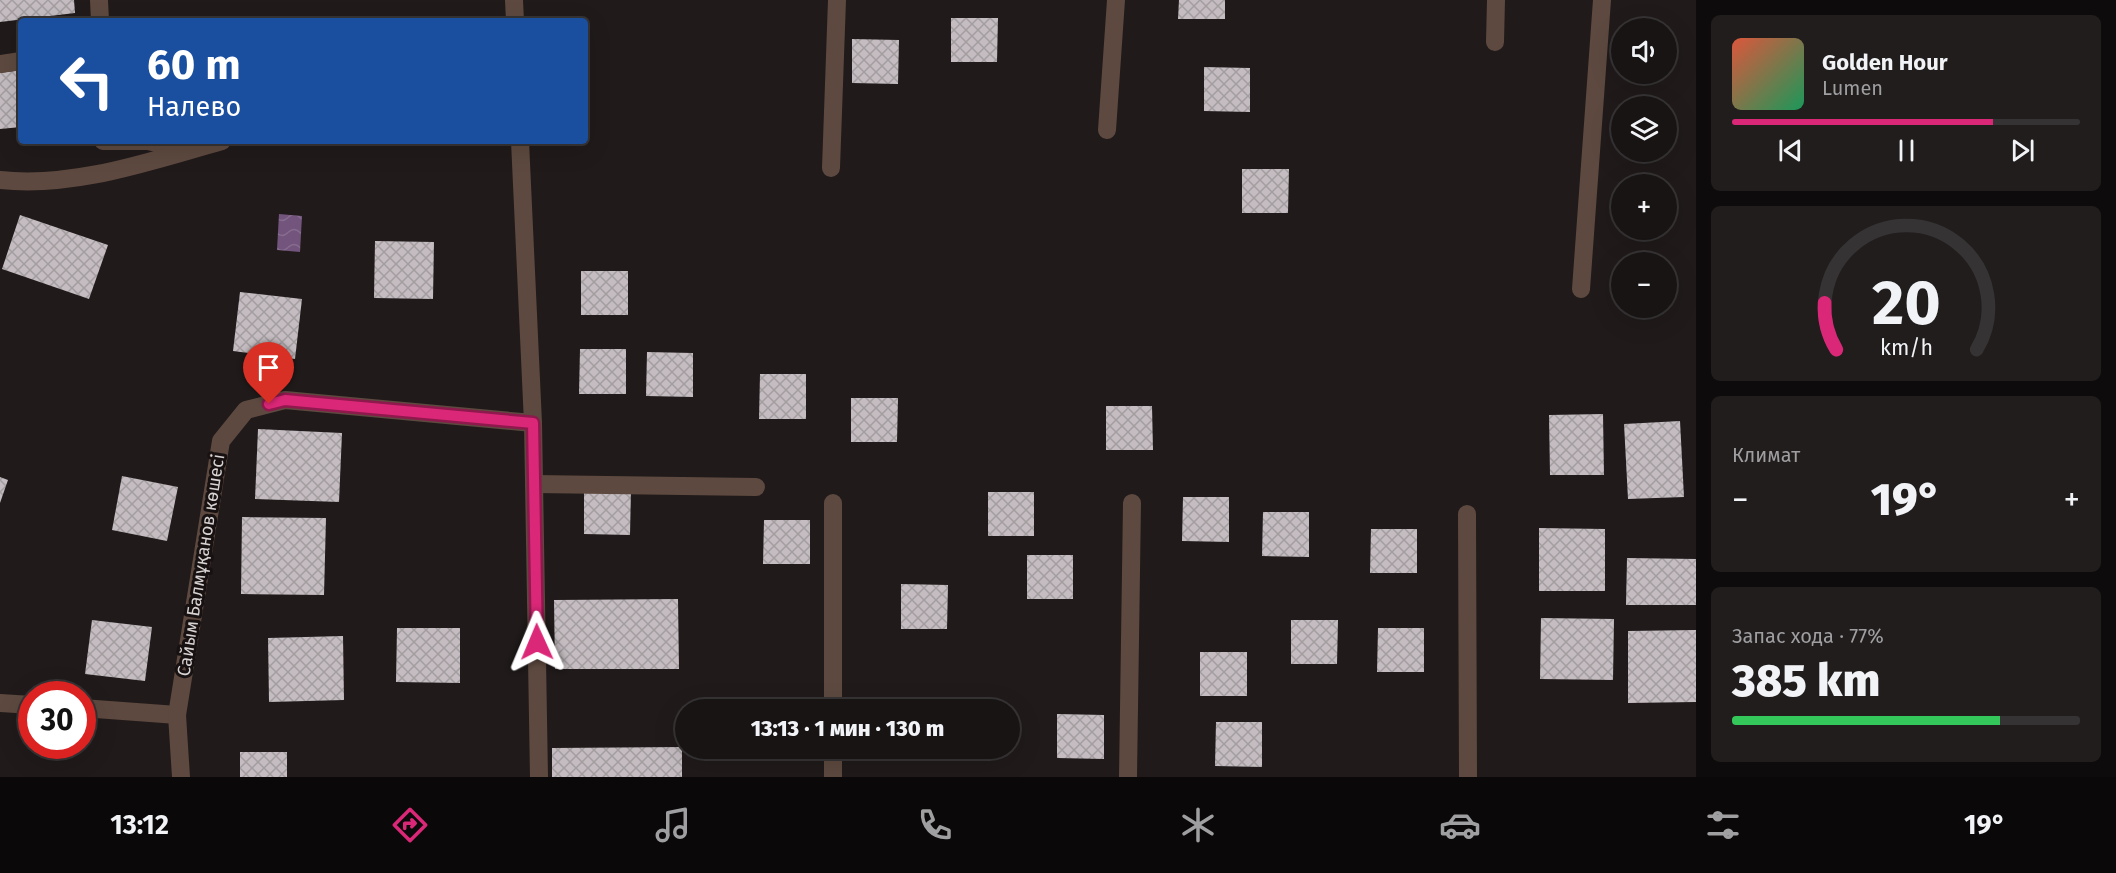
<!DOCTYPE html>
<html lang="ru">
<head>
<meta charset="utf-8">
<style>
  body { margin:0; font-family:"Fira Sans",sans-serif; background:#211d1d; color:#f1f3f6; height:100vh; display:flex; flex-direction:column; font-size:22px; white-space:nowrap }
  * { box-sizing:border-box; margin:0 }
  p { font-size:20px; color:#9f9ea0 }
  .icon { flex:none; width:33px; height:33px; fill:none; stroke:currentColor; stroke-width:2; stroke-linecap:round; stroke-linejoin:round }
  .map { position:relative; flex:1; overflow:hidden }
  .details { display:flex; flex-direction:column; gap:15px; padding:15px; background:#0d0b0b; width:420px }
  .details>* { flex:none }
  .guide { position:absolute; left:18px; top:18px; width:570px; height:126px; border-radius:6px; box-shadow:0 6px 24px #0002,0 0 0 2px #363334; background:#1a4fa0; color:#fff; overflow:hidden }
  .buttons { position:absolute; left:1611px; top:18px; display:grid; gap:12px }
  .buttons a { display:grid; place-items:center; width:66px; height:66px; border-radius:50%; background:#181414; box-shadow:0 6px 24px #0002,0 0 0 2px #363334; font-size:30px }
  .speed { position:absolute; left:18px; top:681px; display:flex; gap:12px; font-size:30px; font-weight:700; text-align:center }
  .speed>* { display:grid; place-content:center; width:78px; height:78px; border-radius:50%; background:#181414; box-shadow:0 6px 24px #0002,0 0 0 2px #363334; line-height:1 }
  .speed .limit { border:9px solid #d22; background:#fff; color:#111 }
  .pin { position:absolute; display:grid; place-items:center; width:51px; height:51px; color:#fff; margin:-62px -26px; border-radius:50% 50% 50% 0; rotate:-45deg; box-shadow:0 0 6px #0007 }
  .pin .icon { rotate:45deg }
  .me { position:absolute; width:66px; margin:-33px; rotate:359deg; stroke-linejoin:round; filter:drop-shadow(0 0 4px #0008) }
  .turn { display:flex; align-items:center; gap:21px; height:126px; padding:0 30px; font-size:27px }
  .turn .icon { width:78px; height:78px; stroke-width:2.5 }
  .turn b { display:block; font-size:42px; line-height:51px }
  .big { font-size:45px; font-weight:800; line-height:1.1 }
  .details .tile { flex:1; display:flex; flex-direction:column; justify-content:center; gap:9px; min-width:0; padding:0 21px; border-radius:9px; background:#211d1d }
  .details .dial { align-items:center; gap:0 }
  .dial svg { height:156px; overflow:visible; fill:none; stroke:#363334; stroke-width:7; stroke-linecap:round; text-anchor:middle }
  .dial text { fill:#f1f3f6; stroke:none }
  .song { display:flex; align-items:center; gap:18px }
  .cover { width:72px; height:72px; border-radius:9px; background:linear-gradient(135deg,hsl(10 70% 55%),hsl(150 70% 35%)) }
  .played { height:6px; border-radius:3px; background:linear-gradient(90deg,#db2777 75%,#363334 75%) }
  .keys { display:flex; justify-content:space-around; direction:ltr }
  .heat { display:flex; justify-content:space-between; align-items:center; font-size:33px; direction:ltr }
  .charge { height:9px; border-radius:4px; background:linear-gradient(90deg,#34c759 77%,#363334 0) }
  .trip { position:absolute; left:675px; top:699px; width:345px; height:60px; border-radius:30px; background:#181414; box-shadow:0 6px 24px #0002,0 0 0 2px #363334; font-weight:800; line-height:60px; text-align:center }
  .dock { display:flex; height:96px; justify-content:space-around; align-items:center; background:#0a0808; color:#9f9ea0 }
  .dock .icon { width:42px; height:42px }
  .dock .current { color:#db2777 }
  .dock b { font-size:27px; color:#f1f3f6 }
  main { display:flex; flex:1; min-height:0 }
  .map>svg:first-child { display:block }
  .water { fill:url(#water-waves) }
  .building { fill:url(#building-cross-hatch) }
  .lines { fill:none; stroke-linecap:round; stroke-linejoin:round }
  .street { stroke:#5d493f; stroke-width:18 }
  .route-casing { stroke:#8e194d; stroke-width:15 }
  .route { stroke:#db2777; stroke-width:10 }
  .labels { text-anchor:middle; dominant-baseline:central; stroke-width:6; stroke-linejoin:round; paint-order:stroke }
  .street-label { font-size:18px; fill:#d8d3d3; stroke:#171111 }
</style>
</head>
<body>
<main>
<div class="map">
<svg width="1696" height="777" viewBox="0 0 1696 777">
  <defs>
    <pattern id="water-waves" width="16" height="10" patternUnits="userSpaceOnUse" patternTransform="scale(1.5)"><rect width="16" height="10" fill="#73547c"/><path d="M0 5q4-4 8 0t8 0" fill="none" stroke="#866c8e"/></pattern>
    <pattern id="building-cross-hatch" width="8" height="8" patternUnits="userSpaceOnUse" patternTransform="scale(1.5)"><rect width="8" height="8" fill="#c4bcc0"/><path d="M0 0l8 8M0 8l8-8" fill="none" stroke="#a39da0"/></pattern>
  </defs>
  <rect width="100%" height="100%" fill="#201a1a"/>
  <!-- water -->
  <polygon class="water" points="279,214 302,216 300,252 277,250"/>
  <!-- building -->
  <g class="building">
    <polygon points="0,0 74,0 75,13 0,22"/>
    <polygon points="1179,0 1225,0 1225,19 1178,19"/>
    <polygon points="951,18 998,18 997,62 951,62"/>
    <polygon points="852,39 899,40 898,84 852,83"/>
    <polygon points="1204,67 1250,68 1250,112 1204,111"/>
    <polygon points="21,70 21,127 0,129 0,73"/>
    <polygon points="1242,169 1289,169 1288,213 1242,213"/>
    <polygon points="20,215 108,245 89,299 2,269"/>
    <polygon points="375,241 434,242 433,299 374,298"/>
    <rect x="581" y="271" width="47" height="44"/>
    <polygon points="240,292 302,299 295,359 233,351"/>
    <polygon points="580,349 626,349 626,394 579,394"/>
    <polygon points="647,352 693,353 693,397 646,396"/>
    <polygon points="760,374 806,374 806,419 759,419"/>
    <polygon points="851,398 898,398 897,442 851,442"/>
    <polygon points="1106,406 1152,406 1153,450 1106,450"/>
    <polygon points="1603,414 1604,475 1550,475 1549,415"/>
    <polygon points="1680,421 1684,497 1628,499 1624,424"/>
    <polygon points="258,429 342,433 339,502 255,499"/>
    <polygon points="122,476 178,487 167,541 112,530"/>
    <polygon points="0,477 8,480 0,503"/>
    <polygon points="584,490 631,490 630,535 584,534"/>
    <rect x="988" y="492" width="46" height="44"/>
    <polygon points="1183,497 1229,497 1229,542 1182,541"/>
    <polygon points="1263,512 1309,512 1309,557 1262,556"/>
    <polygon points="242,517 326,518 324,595 241,594"/>
    <polygon points="764,520 810,520 810,564 763,564"/>
    <polygon points="1539,528 1605,529 1605,591 1539,591"/>
    <polygon points="1371,529 1417,529 1417,573 1370,573"/>
    <rect x="1027" y="555" width="46" height="44"/>
    <polygon points="1627,558 1696,559 1696,605 1626,605"/>
    <polygon points="901,584 948,585 947,629 901,629"/>
    <polygon points="678,599 679,669 555,669 554,600"/>
    <polygon points="1541,618 1614,619 1613,680 1540,679"/>
    <polygon points="92,620 152,627 145,681 85,674"/>
    <polygon points="1291,620 1338,620 1337,664 1291,664"/>
    <polygon points="397,628 460,628 460,683 396,682"/>
    <polygon points="1378,628 1424,628 1424,672 1377,672"/>
    <polygon points="1696,630 1696,702 1628,703 1628,631"/>
    <polygon points="343,636 344,700 269,702 268,638"/>
    <rect x="1200" y="652" width="47" height="44"/>
    <polygon points="1057,714 1104,715 1104,759 1057,758"/>
    <polygon points="1216,722 1262,722 1262,767 1215,766"/>
    <polygon points="682,747 682,777 552,777 552,748"/>
    <rect x="240" y="752" width="47" height="25"/>
  </g>
  <g class="lines">
    <!-- street -->
    <g class="street">
      <polyline points="99,0 100,21"/>
      <polyline points="514,0 515,21"/>
      <polyline points="1495,42 1496,0"/>
      <polyline points="0,64 21,61"/>
      <polyline points="1107,130 1116,0"/>
      <polyline points="103,141 148,141 186,150"/>
      <polyline points="831,168 837,0"/>
      <path d="M0,180C75,188 150,161 222,141"/>
      <polyline points="1581,289 1602,0"/>
      <polyline points="533,423 539,777"/>
      <polyline points="534,484 756,487"/>
      <polyline points="1467,514 1468,777"/>
      <polyline points="0,703 32,705"/>
      <polyline points="82,708 177,715"/>
      <polyline points="833,710 833,503"/>
      <polyline points="181,777 177,715 221,441 246,410 285,400 533,423 520,141"/>
      <polyline points="833,777 833,748"/>
      <polyline points="1128,777 1132,503"/>
    </g>
  </g>
  <g class="lines">
    <defs>
      <polyline id="route" points="269,404 285,400 533,423 537,642"/>
    </defs>
    <!-- route casing -->
    <use href="#route" class="route-casing"/>
    <!-- route -->
    <use href="#route" class="route"/>
  </g>
  <g class="labels">
    <!-- street labels -->
    <g class="street-label">
      <text transform="translate(201 565) rotate(-81)">Сайым Балмұқанов көшесі</text>
    </g>
  </g>
</svg>
<div class="buttons">
<a><svg class="icon" aria-label="sound" viewBox="0 0 24 24"><path d="M4 9h4l5-4v14l-5-4H4zM17 9q2 3 0 6"/></svg></a>
<a><svg class="icon" aria-label="layers" viewBox="0 0 24 24"><path d="M12 4l9 5-9 5-9-5zM3 14l9 5 9-5"/></svg></a>
<a>+</a>
<a>−</a>
</div>
<div class="speed"><div class="limit">30</div></div>
<div class="pin" style="left:269px;top:404px;background:#d93025"><svg class="icon" aria-label="arrive" viewBox="0 0 24 24"><path d="M6 21V4h12l-3 4 3 4H6"/></svg></div>
<svg class="me" style="left:537px;top:642px" viewBox="-20 -20 40 40"><path d="M0-17L14 15 0 8-14 15z" fill="#db2777" stroke="#fff" stroke-width="4"/></svg>
<div class="trip">13:13 · 1 мин · 130 m</div>
<div class="guide">
<div class="turn"><svg class="icon" aria-label="left" viewBox="0 0 24 24"><path d="M17 20v-9H6M10 6l-5 5 5 5"/></svg><div><b>60 m</b>Налево</div></div>
</div>
</div>
<section class="details">
<div class="tile">
<div class="song"><i class="cover"></i><div><b>Golden Hour</b><p>Lumen</p></div></div>
<div class="played"></div>
<div class="keys"><svg class="icon" aria-label="previous" viewBox="0 0 24 24"><path d="M18 5L8 12l10 7zM5 5v14"/></svg><svg class="icon" aria-label="pause" viewBox="0 0 24 24"><path d="M8 5v14M16 5v14"/></svg><svg class="icon" aria-label="next" viewBox="0 0 24 24"><path d="M6 5l10 7-10 7zM19 5v14"/></svg></div>
</div>
<div class="tile dial"><svg viewBox="0 0 100 80">
<path d="M14 69A42 42 0 1 1 86 69"/>
<path d="M14 69A42 42 0 0 1 8 45" stroke="#db2777"/>
<text x="50" y="56" font-size="32" font-weight="700">20</text>
<text x="50" y="72" font-size="11">km/h</text>
</svg></div>
<div class="tile"><p>Климат</p>
<div class="heat"><a>−</a><b class="big">19°</b><a>+</a></div>
</div>
<div class="tile"><p>Запас хода · 77%</p><b class="big">385 km</b><div class="charge"></div></div>
</section>
</main>
<nav class="dock">
<b>13:12</b>
<svg class="icon current" aria-label="directions" viewBox="0 0 24 24"><path d="M12 3l9 9-9 9-9-9zM9 14v-3h6M13 9l2 2-2 2"/></svg>
<svg class="icon" aria-label="music" viewBox="0 0 24 24"><path d="M9 18V5l10-2v13"/><circle cx="6" cy="18" r="3"/><circle cx="16" cy="16" r="3"/></svg>
<svg class="icon" aria-label="phone" viewBox="0 0 24 24"><path d="M5 4h4l2 5-3 2q2 4 5 5l2-3 5 2v4C11 20 4 13 5 4z"/></svg>
<svg class="icon" aria-label="climate" viewBox="0 0 24 24"><path d="M12 3v18M4 7l16 10M4 17L20 7"/></svg>
<svg class="icon" aria-label="car" viewBox="0 0 24 24"><path d="M5 17H2v-5l4-1 3-4h7l3 4 3 1v5h-3M9 17h6M6 11h13"/><circle cx="7" cy="17" r="2"/><circle cx="17" cy="17" r="2"/></svg>
<svg class="icon" aria-label="filters" viewBox="0 0 24 24"><path d="M4 7h16M4 17h16"/><circle cx="9" cy="7" r="2"/><circle cx="15" cy="17" r="2"/></svg>
<b>19°</b>
</nav>
</body>
</html>
